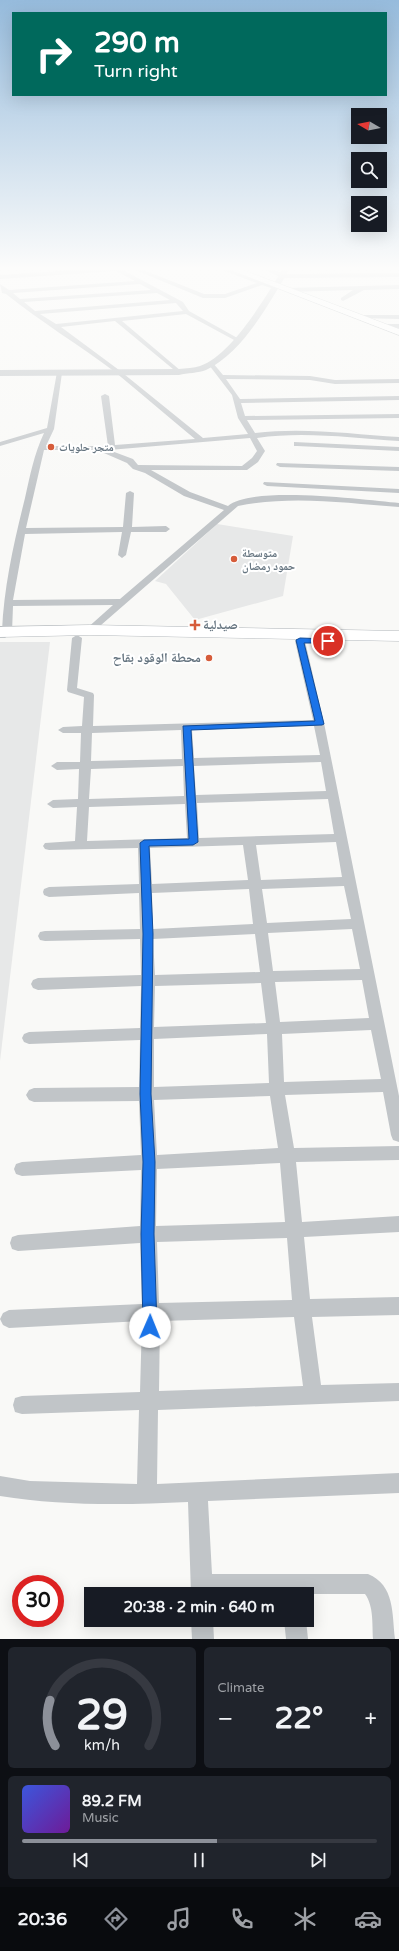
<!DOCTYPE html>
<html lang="en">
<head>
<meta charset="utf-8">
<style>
  body { margin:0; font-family:"Varela Round","Noto Naskh Arabic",sans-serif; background:#20242c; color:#f1f3f6; height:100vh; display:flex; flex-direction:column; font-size:15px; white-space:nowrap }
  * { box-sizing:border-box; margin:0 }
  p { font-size:13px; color:#9ea1a6 }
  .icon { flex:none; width:22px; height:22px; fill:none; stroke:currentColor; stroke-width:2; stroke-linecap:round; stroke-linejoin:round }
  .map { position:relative; height:1639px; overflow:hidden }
  .details { display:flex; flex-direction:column; gap:8px; padding:8px; background:#0d0f14; flex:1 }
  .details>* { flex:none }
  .banner { position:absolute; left:12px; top:12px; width:375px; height:84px; border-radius:0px; box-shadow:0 4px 16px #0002; background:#00695c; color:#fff; overflow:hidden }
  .needle { width:26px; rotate:280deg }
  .buttons { position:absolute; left:351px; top:108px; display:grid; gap:8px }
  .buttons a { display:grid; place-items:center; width:36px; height:36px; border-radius:0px; background:#171b24; box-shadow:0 4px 16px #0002; font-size:20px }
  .speed { position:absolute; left:12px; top:1575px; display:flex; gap:8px; font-size:20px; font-weight:700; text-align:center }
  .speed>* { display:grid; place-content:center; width:52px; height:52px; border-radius:50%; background:#171b24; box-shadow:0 4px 16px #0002; line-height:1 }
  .speed .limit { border:6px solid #d22; background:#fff; color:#111 }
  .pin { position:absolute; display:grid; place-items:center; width:34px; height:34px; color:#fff; margin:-17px; border:2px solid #fff; border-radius:50%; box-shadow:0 1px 4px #0007 }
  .me { position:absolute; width:44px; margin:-22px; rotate:1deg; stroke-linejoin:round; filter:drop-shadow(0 0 3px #0008) }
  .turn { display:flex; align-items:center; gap:14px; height:84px; padding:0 16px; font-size:18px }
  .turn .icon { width:52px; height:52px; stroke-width:2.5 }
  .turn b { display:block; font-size:28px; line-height:34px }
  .big { font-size:30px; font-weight:800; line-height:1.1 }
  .details .card { flex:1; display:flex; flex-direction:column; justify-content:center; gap:6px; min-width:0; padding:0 14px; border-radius:6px; background:#20242c }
  .details .dial { align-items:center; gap:0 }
  .dial svg { height:104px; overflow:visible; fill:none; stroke:#363941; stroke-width:7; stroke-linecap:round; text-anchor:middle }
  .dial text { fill:#f1f3f6; stroke:none }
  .song { display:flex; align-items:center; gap:12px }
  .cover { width:48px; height:48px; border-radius:6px; background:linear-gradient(135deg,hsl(230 70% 55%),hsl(280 70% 35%)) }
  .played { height:4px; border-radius:2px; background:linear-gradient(90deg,#8c9099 55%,#363941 55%) }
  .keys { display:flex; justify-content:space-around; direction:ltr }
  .heat { display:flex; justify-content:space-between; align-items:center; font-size:22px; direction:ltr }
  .details .tiles { flex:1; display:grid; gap:8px; grid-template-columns:1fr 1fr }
  .card:last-child { grid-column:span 2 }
  .trip { position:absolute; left:84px; top:1587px; width:230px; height:40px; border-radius:0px; background:#171b24; box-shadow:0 4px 16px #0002; font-weight:800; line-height:40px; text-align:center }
  .dock { display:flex; height:64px; justify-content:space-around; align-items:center; background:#090b0e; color:#9ea1a6 }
  .dock .icon { width:28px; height:28px }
  .dock .selected { color:#8c9099 }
  .dock b { font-size:18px; color:#f1f3f6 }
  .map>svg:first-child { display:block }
  .built { fill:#e7e8e8 }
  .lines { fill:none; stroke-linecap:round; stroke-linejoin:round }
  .primary-casing { stroke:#b4b9bd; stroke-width:1 }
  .minor { fill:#c1c5c8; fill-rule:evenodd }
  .tertiary { fill:#c1c5c8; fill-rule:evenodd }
  .primary { fill:#fff; fill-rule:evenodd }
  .route { fill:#1a73e8; stroke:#114b97 }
  .poi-dot { fill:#d65c3a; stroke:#fff; stroke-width:1.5 }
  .labels { text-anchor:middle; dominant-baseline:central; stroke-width:4; stroke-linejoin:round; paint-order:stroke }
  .far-poi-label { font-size:11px; font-weight:bold; fill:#667580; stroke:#fff; text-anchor:start }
  .poi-label { font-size:13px; font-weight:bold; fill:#667580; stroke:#fff; text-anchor:start }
</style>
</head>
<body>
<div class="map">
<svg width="399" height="1639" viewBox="0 0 399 1639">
  <rect width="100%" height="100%" fill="#f9f9f7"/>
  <!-- built -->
  <g class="built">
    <polygon points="217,524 293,536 283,596 195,620 166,584 155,581"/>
    <polygon points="0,642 50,642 0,1061"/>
  </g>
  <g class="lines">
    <defs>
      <g id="primary">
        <polygon points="223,267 235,267 399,329 399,335"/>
        <polygon points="90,625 399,631 399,641 90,635 0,637 0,627"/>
      </g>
    </defs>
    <!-- primary casing -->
    <use href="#primary" class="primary-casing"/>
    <!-- minor -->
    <g class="minor">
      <path d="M117,267L183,302L189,311L241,340L236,341L186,314L122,321L181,371V373L179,374L115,321L61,327L119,370L203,438L248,434L238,418L232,395L209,365V363H213L223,375L310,376L335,380L399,379V383L335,384L310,380L226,379L240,399L399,396V400L241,403L245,416L399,414V418L247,420L255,433C303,427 351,434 399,437V441C352,438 304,431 257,438L265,451L258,462L247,470H151L190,492L228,506C252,485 366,500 399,503V507C345,503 292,495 238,506L93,632H87L85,630L113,605L13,606L12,632L5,638H0V633L2,631C4,586 14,542 25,498C30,476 34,454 44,433L0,446V442L47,428L57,372L62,373L54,429L46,446H108L101,396L105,394L109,396L115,445L195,439C168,417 142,394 115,372C79,345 41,322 6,294L2,293L0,284L9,290L135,281L116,271L0,279V275ZM140,284L151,290L20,299L13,293ZM157,293L170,300L35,311L24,302ZM176,303L183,311L56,324L40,314ZM250,438L257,451L252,458L242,466L138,465L133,459L109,450ZM44,450H97L127,463L133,469L145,473L184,496L224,510L120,599L13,600L25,534L122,532L118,555L122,558L126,555L131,532H166L170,529L166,526L132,527L134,493L130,491L126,493L123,527L26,528Z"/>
      <polygon points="128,267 136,267 204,294 225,294 257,283 214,267 223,267 277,287 274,289 262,285 225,298 203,298"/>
      <polygon points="259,267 267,267 285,274 399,273 399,277 282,278"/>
      <polygon points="399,285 399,289 364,290 343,301 341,300 341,298 353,290 287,292 284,290 287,288"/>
      <polygon points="360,315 399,315 399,319 358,318 357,317"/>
      <polygon points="385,324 399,324 399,328 383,327 382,326"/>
      <polygon points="294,442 399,447 399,451 297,446 294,446"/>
      <polygon points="277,463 399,467 399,471 280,467 276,465"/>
      <polygon points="264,482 399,489 399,493 267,486 263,484"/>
      <path d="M77,635L82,638L77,688L93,693L94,695L93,726L313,720L295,641L300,638L305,641L324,723L399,1096V1142L393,1140L391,1135L383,1092L285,1095L294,1148L399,1146V1160L296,1162L302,1222L399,1216V1232L304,1237L310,1299L399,1297V1315L312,1317L321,1385L399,1383V1401L158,1410L157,1484L399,1473V1493L208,1501L212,1574H368C395,1585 392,1614 395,1639H373C372,1625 374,1606 365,1594H191L188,1502C126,1505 61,1506 0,1496V1476L30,1481L137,1484L139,1410L22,1414L15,1412L13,1405L15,1398L22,1396L140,1392L142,1321L9,1328L3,1325L0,1319L3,1313L9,1310L142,1304L140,1243L18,1251L12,1249L10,1243L12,1237L18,1235L140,1226L141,1170L22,1176L16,1174L14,1169L16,1164L22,1162L141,1155L139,1101L34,1102L29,1100L26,1095L29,1090L34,1088L139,1087L140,1040L29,1044L24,1042L22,1038L24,1034L29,1032L140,1028L141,986L38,990L33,988L31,984L33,980L38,978L141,975L140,939L45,941L40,940L38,936L40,932L45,931L140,929L139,893L49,897L44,895L43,892L44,889L49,887L139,884L138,848L49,850L45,849L43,846L45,843L75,841L77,807L53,808L47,804L53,800L78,799L79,769L57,770L51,766L57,762H80L81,733H63L58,730L63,727L82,726L84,697L68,692L67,690L72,638ZM314,726L320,755L194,758L192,730ZM181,730L182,759L91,761L92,733ZM321,762L326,791L196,795L194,766ZM183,766L184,796L89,799L91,769ZM328,799L334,834L199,838L197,803ZM185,804L187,838L87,841L89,807ZM336,842L342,877L261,880L256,845ZM243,845L248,880L152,884L150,848ZM344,886L351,919L267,923L262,889ZM249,889L253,924L153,929L152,893ZM352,929L360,969L273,971L268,933ZM255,934L260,972L155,975L153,939ZM362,980L369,1018L280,1022L275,982ZM261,983L266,1023L154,1027L155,986ZM371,1030L381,1079L284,1082L282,1034ZM267,1034L269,1083L154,1087V1039ZM270,1096L278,1148L157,1155L154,1100ZM280,1163L285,1222L156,1226L157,1169ZM287,1238L292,1300L159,1303L157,1242ZM294,1317L303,1386L159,1391L160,1321Z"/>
      <polygon points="191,1620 213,1620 214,1639 192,1639"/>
      <polygon points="284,1620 306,1620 308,1639 286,1639"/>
    </g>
    <!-- tertiary -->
    <path class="tertiary" d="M284,267H291C270,301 244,352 206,370C199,373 187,373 179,375L0,376V370L179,369C186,368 194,368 200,366C233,354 266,296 284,267Z"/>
    <!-- primary -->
    <use href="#primary" class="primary"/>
  </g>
  <!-- sky -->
  <linearGradient id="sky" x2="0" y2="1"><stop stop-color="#96bbdc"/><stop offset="0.54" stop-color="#fcfcfb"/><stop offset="1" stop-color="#fcfcfb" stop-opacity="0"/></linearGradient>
  <rect width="399" height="497" fill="url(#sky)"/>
  <!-- route -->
  <polygon class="route" points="300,638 328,639 332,641 328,643 304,643 324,724 322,725 191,730 198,842 193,845 149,846 153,934 151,1094 155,1162 154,1234 157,1327 155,1332 150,1334 145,1332 143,1327 141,1234 143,1162 140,1094 143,934 140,843 144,840 189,839 183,726 315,721 296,640"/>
  <!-- markers -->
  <g class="poi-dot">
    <circle cx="51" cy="447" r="4"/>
    <circle cx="234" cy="559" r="4"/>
    <path d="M193 619h4v4h4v4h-4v4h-4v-4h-4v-4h4z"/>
    <circle cx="209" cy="658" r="4"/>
  </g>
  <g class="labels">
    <!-- far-poi labels -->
    <g class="far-poi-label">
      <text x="59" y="447">متجر حلويات</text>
      <text x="242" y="553">متوسطة<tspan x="242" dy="13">حمود رمضان</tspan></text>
    </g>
    <!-- poi labels -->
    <g class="poi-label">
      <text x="203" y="625">صيدلية</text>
      <text x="201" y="658" text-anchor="end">محطة الوقود بقاح</text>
    </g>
  </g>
</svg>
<div class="buttons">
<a><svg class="needle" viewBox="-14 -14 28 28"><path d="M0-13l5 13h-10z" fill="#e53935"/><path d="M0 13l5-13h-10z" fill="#9ea1a6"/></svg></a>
<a><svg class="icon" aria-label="search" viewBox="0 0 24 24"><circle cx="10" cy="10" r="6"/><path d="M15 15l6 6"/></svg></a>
<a><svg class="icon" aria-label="layers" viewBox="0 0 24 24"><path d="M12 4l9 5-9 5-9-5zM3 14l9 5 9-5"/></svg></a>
</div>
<div class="speed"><div class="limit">30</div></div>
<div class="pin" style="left:328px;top:641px;background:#d93025"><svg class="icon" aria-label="arrive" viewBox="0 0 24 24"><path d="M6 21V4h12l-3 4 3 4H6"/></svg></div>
<svg class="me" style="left:150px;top:1327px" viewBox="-20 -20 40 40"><circle r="19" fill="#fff"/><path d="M0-13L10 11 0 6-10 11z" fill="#1a73e8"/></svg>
<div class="trip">20:38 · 2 min · 640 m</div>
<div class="banner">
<div class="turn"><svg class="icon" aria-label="right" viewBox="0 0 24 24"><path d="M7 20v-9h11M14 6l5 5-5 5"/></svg><div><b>290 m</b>Turn right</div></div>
</div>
</div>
<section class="details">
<div class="tiles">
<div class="card dial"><svg viewBox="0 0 100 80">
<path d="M14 69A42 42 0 1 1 86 69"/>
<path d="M14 69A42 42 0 0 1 10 34" stroke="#8c9099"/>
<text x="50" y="56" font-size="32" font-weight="700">29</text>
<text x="50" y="72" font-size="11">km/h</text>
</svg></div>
<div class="card"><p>Climate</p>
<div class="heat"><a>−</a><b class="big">22°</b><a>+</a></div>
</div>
<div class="card">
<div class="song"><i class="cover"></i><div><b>89.2 FM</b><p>Music</p></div></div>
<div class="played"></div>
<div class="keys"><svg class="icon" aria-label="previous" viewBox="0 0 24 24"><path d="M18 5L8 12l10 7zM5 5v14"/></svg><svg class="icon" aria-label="pause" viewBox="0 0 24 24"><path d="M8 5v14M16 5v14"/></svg><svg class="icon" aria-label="next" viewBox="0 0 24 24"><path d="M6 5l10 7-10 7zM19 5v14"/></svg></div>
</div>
</div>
</section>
<nav class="dock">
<b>20:36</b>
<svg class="icon selected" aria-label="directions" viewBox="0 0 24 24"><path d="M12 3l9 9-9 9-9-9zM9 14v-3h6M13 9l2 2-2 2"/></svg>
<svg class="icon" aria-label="music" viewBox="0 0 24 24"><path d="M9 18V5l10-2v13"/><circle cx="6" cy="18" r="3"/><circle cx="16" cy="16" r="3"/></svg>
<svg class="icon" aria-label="phone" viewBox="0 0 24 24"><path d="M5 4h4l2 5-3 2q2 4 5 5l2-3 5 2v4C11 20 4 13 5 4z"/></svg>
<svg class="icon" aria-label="climate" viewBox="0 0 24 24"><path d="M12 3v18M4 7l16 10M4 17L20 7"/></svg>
<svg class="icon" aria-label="car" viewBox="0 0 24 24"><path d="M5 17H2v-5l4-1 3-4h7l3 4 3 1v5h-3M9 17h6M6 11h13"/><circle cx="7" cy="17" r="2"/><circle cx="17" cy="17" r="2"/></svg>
</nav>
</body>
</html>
